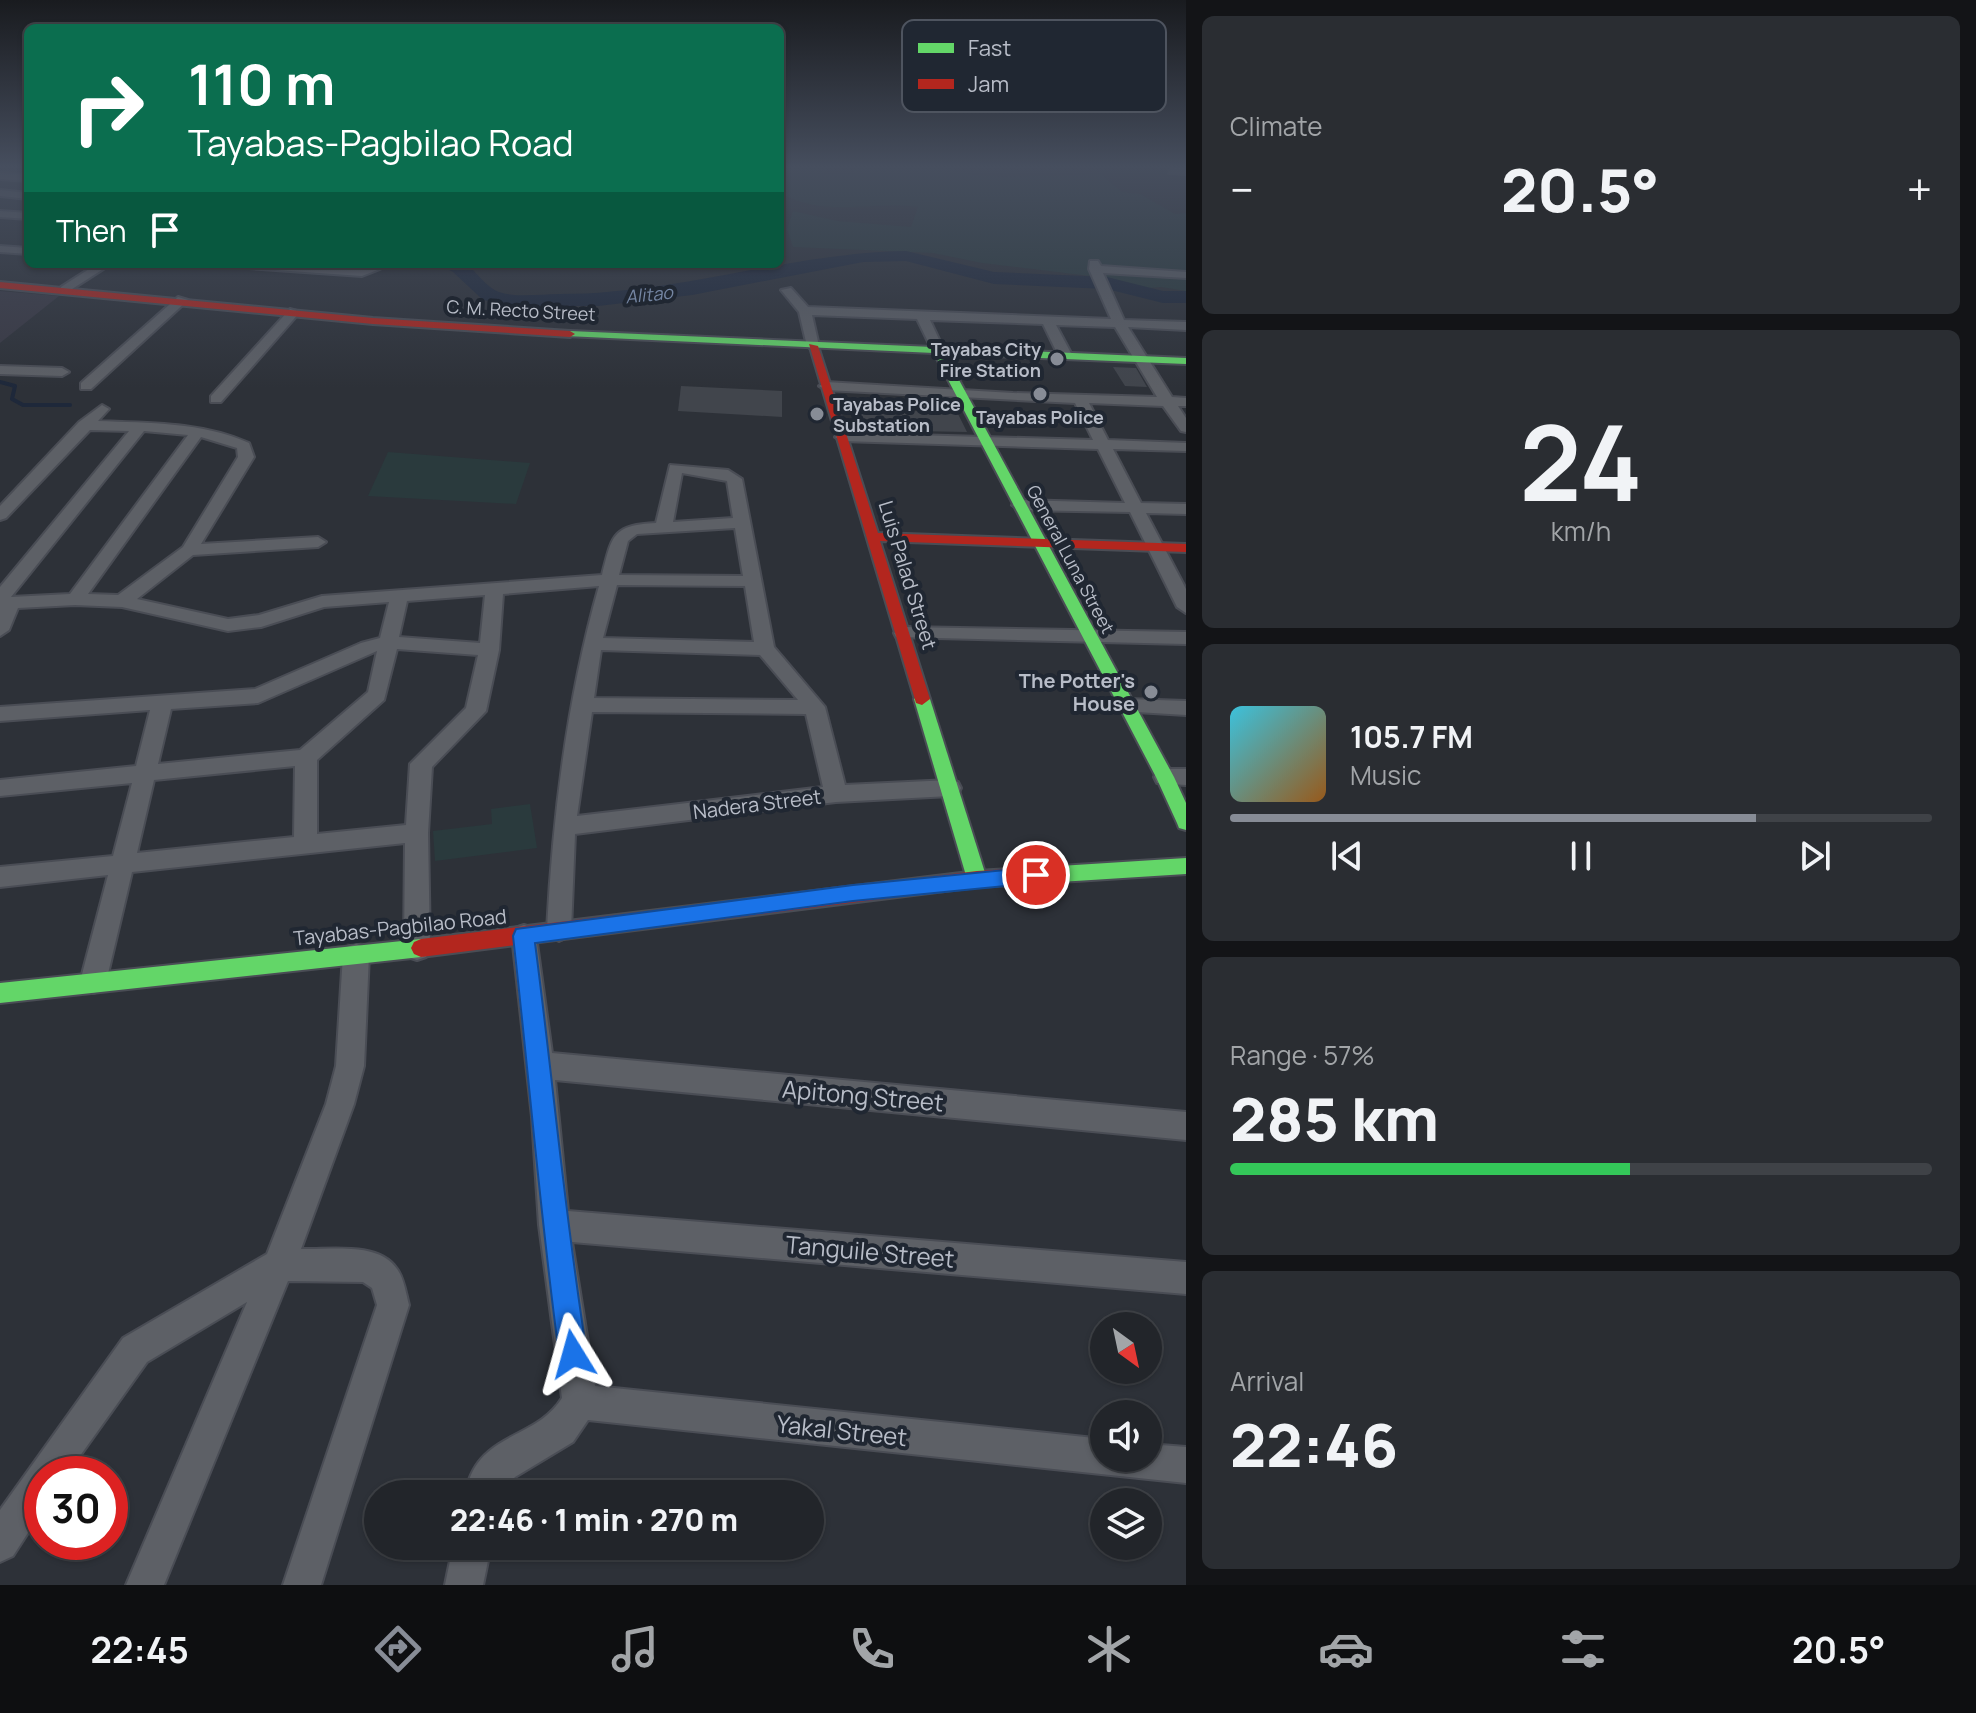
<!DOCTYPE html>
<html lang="en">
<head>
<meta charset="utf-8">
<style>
  body { margin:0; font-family:Manrope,sans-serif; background:#2a2d32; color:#f1f3f6; height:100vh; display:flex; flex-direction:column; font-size:30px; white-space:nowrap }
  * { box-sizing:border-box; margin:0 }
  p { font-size:26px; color:#a2a5a8 }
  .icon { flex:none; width:44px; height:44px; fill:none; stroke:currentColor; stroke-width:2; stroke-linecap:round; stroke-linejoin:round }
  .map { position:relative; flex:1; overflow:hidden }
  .side { display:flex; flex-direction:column; gap:16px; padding:16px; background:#131417; width:790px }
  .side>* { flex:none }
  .guide { position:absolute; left:24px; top:24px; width:760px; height:244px; border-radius:12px; box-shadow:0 2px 6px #0004,0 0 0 2px #3f4247; background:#0b6e4f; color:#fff; overflow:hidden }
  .needle { width:52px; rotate:147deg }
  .tools { position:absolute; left:1090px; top:1312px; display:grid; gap:16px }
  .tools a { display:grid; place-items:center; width:72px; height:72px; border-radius:50%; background:#22252a; box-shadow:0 2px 6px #0004,0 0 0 2px #3f4247; font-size:40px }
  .speed { position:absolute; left:24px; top:1456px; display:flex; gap:16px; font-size:40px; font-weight:700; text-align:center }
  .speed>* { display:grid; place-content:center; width:104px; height:104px; border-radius:50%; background:#22252a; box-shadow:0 2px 6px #0004,0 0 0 2px #3f4247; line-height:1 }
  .speed .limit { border:12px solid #d22; background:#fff; color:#111 }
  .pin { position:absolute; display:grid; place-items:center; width:68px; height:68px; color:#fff; margin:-34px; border:4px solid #fff; border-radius:50%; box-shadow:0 2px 8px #0007 }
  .me { position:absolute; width:88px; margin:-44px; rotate:352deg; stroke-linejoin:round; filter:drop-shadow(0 0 6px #0008) }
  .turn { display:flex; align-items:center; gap:28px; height:168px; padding:0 32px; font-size:36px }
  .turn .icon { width:104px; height:104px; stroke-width:2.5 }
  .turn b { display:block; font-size:56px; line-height:68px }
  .then { display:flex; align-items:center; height:76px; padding:0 32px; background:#0003; gap:16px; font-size:30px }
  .big { font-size:60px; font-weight:800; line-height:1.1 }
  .side .tile { flex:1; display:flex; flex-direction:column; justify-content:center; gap:12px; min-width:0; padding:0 28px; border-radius:12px; background:#2a2d32 }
  .side .dial { align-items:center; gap:0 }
  .dial b { font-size:104px; line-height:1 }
  .song { display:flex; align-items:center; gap:24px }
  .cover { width:96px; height:96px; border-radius:12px; background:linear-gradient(135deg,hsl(190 70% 55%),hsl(30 70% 35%)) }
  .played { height:8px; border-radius:4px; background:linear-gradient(90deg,#878c96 75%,#3f4247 75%) }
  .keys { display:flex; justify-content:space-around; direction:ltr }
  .heat { display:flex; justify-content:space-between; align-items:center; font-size:44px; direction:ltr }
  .charge { height:12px; border-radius:6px; background:linear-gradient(90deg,#34c759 57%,#3f4247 0) }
  .trip { position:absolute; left:364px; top:1480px; width:460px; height:80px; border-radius:40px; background:#22252a; box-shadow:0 2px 6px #0004,0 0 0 2px #3f4247; font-weight:800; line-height:80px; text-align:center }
  .tabs { display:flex; height:128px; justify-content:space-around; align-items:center; background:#0e0f11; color:#a2a5a8 }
  .tabs .icon { width:56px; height:56px }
  .tabs .current { color:#878c96 }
  .tabs b { font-size:36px; color:#f1f3f6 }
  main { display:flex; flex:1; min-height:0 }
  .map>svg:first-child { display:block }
  .medical { fill:#393944 }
  .green { fill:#2a3a3d }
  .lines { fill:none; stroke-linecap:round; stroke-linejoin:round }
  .stream { stroke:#1e283a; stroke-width:4 }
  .river { fill:#1e283a; fill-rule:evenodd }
  .building { fill:#41454c }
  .street-casing { stroke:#4a4d55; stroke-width:4 }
  .fast-casing { stroke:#4a4d55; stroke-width:4 }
  .jam-casing { stroke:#4a4d55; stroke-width:4 }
  .street { fill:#5d6066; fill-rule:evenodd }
  .fast { fill:#63d668; fill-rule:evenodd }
  .jam { fill:#b3261e; fill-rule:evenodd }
  .route { fill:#1a73e8; stroke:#114b97; stroke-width:2 }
  .poi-dot { fill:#878c96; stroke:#202732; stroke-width:3 }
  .labels { text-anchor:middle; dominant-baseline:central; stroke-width:8; stroke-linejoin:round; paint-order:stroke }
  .far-water-label { font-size:18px; font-style:italic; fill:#7586a3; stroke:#202732 }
  .far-street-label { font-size:18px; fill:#b8bdc8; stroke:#202732 }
  .far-poi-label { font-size:18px; font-weight:bold; fill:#b8bdc8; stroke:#202732; text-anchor:end }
  .street-label { font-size:20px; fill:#b8bdc8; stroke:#202732 }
  .poi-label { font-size:20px; font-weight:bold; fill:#b8bdc8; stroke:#202732; text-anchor:end }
  .near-street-label { font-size:24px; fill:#b8bdc8; stroke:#202732 }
  .key { fill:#202732; stroke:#4e545f; stroke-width:2 }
  .key-label { font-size:22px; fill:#b8bdc8 }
</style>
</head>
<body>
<main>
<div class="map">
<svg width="1186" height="1585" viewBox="0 0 1186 1585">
  <rect width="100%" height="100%" fill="#2d3138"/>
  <!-- medical -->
  <polygon class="medical" points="0,291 59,296 0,343"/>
  <!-- green -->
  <g class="green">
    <path d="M780,166H828L824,174H853L856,166H941L967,174L1003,177L1101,174L1122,192L1140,194L1175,214L1186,213V291L1161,287L1148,288L1098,277L982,263L933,253L793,247L787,229L793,211L837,221L911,227L918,207C871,201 824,218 780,193Z"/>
    <polygon points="388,452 530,463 516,504 368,496"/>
    <polygon points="530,804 537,848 435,861 433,831 492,824 491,809"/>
  </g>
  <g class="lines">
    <!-- stream -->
    <polyline class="stream" points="0,382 15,386 12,399 23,405 70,405"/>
    <!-- river -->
    <path class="river" d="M906,251L994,272L1107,277L1163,291H1186V303H1163L1107,289L994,284L906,261L863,262L692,295L598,306H512L483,300L453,272L438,264H467C476,272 487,288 499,292C517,298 541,294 560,294C678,294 790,253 906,251Z"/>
  </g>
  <!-- building -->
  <g class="building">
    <polygon points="1113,367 1136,368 1147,387 1125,386"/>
    <polygon points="681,386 782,391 782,417 678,411"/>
    <polygon points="922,398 951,400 967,432 864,430 859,412 922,411"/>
  </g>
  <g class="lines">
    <defs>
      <g id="street">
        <polygon points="1172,168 1186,168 1186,174 1169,173"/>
        <polygon points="0,173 28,175 28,181 0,179"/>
        <polygon points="0,190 28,193 28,199 0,196"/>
        <polygon points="0,211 28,213 28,219 0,217"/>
        <polygon points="0,246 28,248 28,254 0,252"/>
        <polygon points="1090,261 1098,261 1101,266 1186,272 1186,278 1103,273 1124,320 1186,322 1186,330 1128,327 1172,397 1186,398 1186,406 1178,406 1186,418 1186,432 1181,431 1163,406 1089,403 1108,440 1186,443 1186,451 1113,449 1141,503 1186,504 1186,514 1146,513 1186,589 1186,613 1177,607 1130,512 1020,510 1012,505 1020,500 1125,503 1098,449 842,441 835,437 842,433 1093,440 1075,403 826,390 819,386 826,382 1013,393 1157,397 1115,327 1056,325 1072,355 1065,359 1058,355 1043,324 930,320 944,350 938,354 932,350 917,319 812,315 819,346 813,350 807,346 799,312 781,290 791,288 808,307 1111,319 1089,269"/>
        <polygon points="97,264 111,264 69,291 61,291 61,287"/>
        <polygon points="227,264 361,270 368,267 368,264 380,264 380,269 362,276 233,267"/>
        <polygon points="178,297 188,300 91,389 81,389 81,383"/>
        <polygon points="290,309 300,312 221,402 211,402 211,396"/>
        <polygon points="0,366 62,368 69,372 62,376 0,374"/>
        <path d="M102,405L109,409L98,421C149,423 202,422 249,443L254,457L201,544L318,537L326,542L318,547L193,555L137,599L228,619L259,615L322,596L602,575C612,536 612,525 656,523L670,465L728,470L742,479L774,647L825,707L845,785L950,780L958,782L961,788L958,794L950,796L836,802L575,834L571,930L568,937L559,941L550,937L547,930C553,814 567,698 599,586L503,594L499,650L486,711L432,767L428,833L430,949L426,957L417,960L408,957L404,949L405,843L132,872L106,982L102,990L93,993L84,990L80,982L108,875L0,887V867L113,856L132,783L0,796V780L136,766L150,710L0,721V707L255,689L361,643L380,638L389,602L324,607L261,627L228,631L122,607L75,605L18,608L9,630L0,636V587L129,431L90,430L6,518L0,520V506L79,422ZM144,431L188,435L70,594L11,597ZM201,437L237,448L238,457L183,547L118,595L88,594ZM682,473L727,481L733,518L673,522ZM735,528L743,576L619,575L628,541L637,534ZM617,585L745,586L754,642L603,638ZM485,595L480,643L399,637L407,601ZM397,649L478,655L466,708L410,764L406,825L317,834V760L384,700ZM601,650L760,655L798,700L594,698ZM377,651L368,692L300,750L158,764L171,709L258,703ZM592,712L806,714L823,787L577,816ZM295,766L294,837L137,853L154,780Z"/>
        <polygon points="903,627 1186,632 1186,644 896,637 894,633"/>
        <polygon points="1127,699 1186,701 1186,715 1120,711 1117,706 1120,701"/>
        <polygon points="1165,769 1186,769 1186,785 1157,783 1154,777 1157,771"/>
        <path d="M524,925L533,928L536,936L552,1053L1186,1112V1140L555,1080L568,1211L1186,1262V1294L572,1242L595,1386L1104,1439V1458H1148V1444L1186,1447V1483L588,1420L573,1442L515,1477L500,1494H464C468,1482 472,1469 481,1459C505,1432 541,1431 562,1398L539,1225L532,1117L512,936L515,928Z"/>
        <path d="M356,944L365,947L369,955L364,1066L354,1104L301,1249C329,1250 379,1241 397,1269C404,1278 406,1294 409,1305L321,1585H283L377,1305L372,1288L363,1282L288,1281L164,1585H126L247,1302L147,1362L67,1474H42V1511L13,1556L0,1562V1510L123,1338L267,1254L326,1104L336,1066L343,955L347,947Z"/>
        <polygon points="453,1546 491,1546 483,1585 445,1585"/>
      </g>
      <g id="fast">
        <polygon points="570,331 1186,358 1186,364 945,354 1174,777 1186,803 1186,830 1179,828 1177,823 1156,777 934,353 566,336 566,332"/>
        <polygon points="922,693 930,699 987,879 984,885 977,887 970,885 967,879 914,699"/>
        <polygon points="1186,858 1186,874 1028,884 1021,882 1018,876 1021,870 1028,868"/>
        <polygon points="421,939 428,942 431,948 428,954 421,957 0,1003 0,983"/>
      </g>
      <g id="jam">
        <polygon points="0,282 373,318 570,331 575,334 570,337 373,324 0,288"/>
        <polygon points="809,344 818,346 878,533 1186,544 1186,552 880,541 930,699 922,705 916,703"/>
        <polygon points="1028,868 1035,870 1038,876 1035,882 1028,884 977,887 421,957 414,954 411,948 414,942 421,939 977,871"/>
      </g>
    </defs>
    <!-- street casing -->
    <use href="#street" class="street-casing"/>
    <!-- fast casing -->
    <use href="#fast" class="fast-casing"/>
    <!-- jam casing -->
    <use href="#jam" class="jam-casing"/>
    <!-- street -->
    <use href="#street" class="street"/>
    <!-- fast -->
    <use href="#fast" class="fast"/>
    <!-- jam -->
    <use href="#jam" class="jam"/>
  </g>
  <!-- sky -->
  <linearGradient id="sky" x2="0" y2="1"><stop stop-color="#191b1f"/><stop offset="0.43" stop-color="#464e5e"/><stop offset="1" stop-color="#464e5e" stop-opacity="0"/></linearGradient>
  <rect width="1186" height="388" fill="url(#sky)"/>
  <!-- route -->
  <path class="route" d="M1036,867L1043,870L1046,875L1043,881L1036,883L853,901L535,943C553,1080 565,1218 587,1354L583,1364L573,1368L563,1364L559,1354C540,1215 529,1075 513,936L516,929L853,885Z"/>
  <!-- markers -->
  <g class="poi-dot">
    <circle cx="1057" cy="359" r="8"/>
    <circle cx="1040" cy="394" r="8"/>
    <circle cx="817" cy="414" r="8"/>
    <circle cx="1151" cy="692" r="8"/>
  </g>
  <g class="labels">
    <!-- far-water labels -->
    <g class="far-water-label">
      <text transform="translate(649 294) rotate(-6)">Alitao</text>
    </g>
    <!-- far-street labels -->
    <g class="far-street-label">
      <text transform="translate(521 310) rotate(3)">C. M. Recto Street</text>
      <text transform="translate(1071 559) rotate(62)">General Luna Street</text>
    </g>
    <!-- far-poi labels -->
    <g class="far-poi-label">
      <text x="1041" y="349">Tayabas City<tspan x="1041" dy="21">Fire Station</tspan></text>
      <text x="833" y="404" text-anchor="start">Tayabas Police<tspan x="833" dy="21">Substation</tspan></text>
      <text x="1040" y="417" text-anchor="middle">Tayabas Police</text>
    </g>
    <!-- street labels -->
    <g class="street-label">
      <text transform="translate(908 575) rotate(73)">Luis Palad Street</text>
      <text transform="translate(757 804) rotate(-7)">Nadera Street</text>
      <text transform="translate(400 927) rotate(-6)">Tayabas-Pagbilao Road</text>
    </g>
    <!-- poi labels -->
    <g class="poi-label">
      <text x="1135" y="680">The Potter's<tspan x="1135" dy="23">House</tspan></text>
    </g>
    <!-- near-street labels -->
    <g class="near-street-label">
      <text transform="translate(863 1095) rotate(5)">Apitong Street</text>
      <text transform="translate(870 1251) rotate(5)">Tanguile Street</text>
      <text transform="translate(842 1430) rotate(6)">Yakal Street</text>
    </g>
  </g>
  <!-- legend -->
  <rect x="902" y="20" width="264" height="92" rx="12" class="key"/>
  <rect x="918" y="43" width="36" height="10" fill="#63d668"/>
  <rect x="918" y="79" width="36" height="10" fill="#b3261e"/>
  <g class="key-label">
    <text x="968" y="56">Fast</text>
    <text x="968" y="92">Jam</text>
  </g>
</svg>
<div class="tools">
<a><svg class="needle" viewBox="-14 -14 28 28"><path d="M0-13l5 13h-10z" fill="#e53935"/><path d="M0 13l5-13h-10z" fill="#a2a5a8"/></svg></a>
<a><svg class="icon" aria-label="sound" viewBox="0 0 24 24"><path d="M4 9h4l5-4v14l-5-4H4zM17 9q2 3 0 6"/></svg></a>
<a><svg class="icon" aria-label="layers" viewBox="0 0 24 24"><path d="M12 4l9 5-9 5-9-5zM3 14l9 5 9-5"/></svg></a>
</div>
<div class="speed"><div class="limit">30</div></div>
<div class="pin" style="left:1036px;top:875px;background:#d93025"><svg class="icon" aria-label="arrive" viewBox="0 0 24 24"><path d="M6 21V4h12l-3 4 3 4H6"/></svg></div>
<svg class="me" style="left:573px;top:1354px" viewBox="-20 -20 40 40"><path d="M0-17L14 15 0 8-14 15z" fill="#1a73e8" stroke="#fff" stroke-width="4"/></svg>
<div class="trip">22:46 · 1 min · 270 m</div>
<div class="guide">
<div class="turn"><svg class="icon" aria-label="right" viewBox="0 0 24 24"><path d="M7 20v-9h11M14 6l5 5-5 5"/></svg><div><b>110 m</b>Tayabas-Pagbilao Road</div></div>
<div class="then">Then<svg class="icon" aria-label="arrive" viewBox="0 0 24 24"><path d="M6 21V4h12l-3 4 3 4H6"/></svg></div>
</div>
</div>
<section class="side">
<div class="tile"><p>Climate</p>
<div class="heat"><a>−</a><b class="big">20.5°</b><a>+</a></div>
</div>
<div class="tile dial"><b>24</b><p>km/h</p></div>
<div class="tile">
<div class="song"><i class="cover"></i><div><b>105.7 FM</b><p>Music</p></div></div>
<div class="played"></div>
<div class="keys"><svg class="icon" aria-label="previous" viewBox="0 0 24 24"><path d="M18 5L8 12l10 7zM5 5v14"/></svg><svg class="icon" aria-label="pause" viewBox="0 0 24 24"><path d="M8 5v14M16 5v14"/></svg><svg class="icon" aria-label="next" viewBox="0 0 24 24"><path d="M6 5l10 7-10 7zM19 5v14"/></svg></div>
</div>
<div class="tile"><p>Range · 57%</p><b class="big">285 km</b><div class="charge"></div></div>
<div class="tile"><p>Arrival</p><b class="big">22:46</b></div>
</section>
</main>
<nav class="tabs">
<b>22:45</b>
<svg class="icon current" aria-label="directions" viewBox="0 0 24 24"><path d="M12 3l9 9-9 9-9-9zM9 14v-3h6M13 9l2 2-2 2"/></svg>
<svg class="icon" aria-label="music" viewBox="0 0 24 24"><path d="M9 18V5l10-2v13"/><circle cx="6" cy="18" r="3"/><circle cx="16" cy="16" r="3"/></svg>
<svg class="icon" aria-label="phone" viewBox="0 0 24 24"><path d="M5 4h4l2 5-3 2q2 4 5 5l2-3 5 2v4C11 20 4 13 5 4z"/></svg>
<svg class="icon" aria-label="climate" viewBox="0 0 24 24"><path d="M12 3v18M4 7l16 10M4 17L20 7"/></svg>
<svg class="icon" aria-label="car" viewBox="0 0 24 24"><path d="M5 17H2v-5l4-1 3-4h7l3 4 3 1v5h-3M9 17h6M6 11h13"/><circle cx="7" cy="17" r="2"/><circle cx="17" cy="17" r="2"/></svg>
<svg class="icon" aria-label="filters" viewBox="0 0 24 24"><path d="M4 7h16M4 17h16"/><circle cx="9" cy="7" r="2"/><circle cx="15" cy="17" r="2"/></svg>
<b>20.5°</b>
</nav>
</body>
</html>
